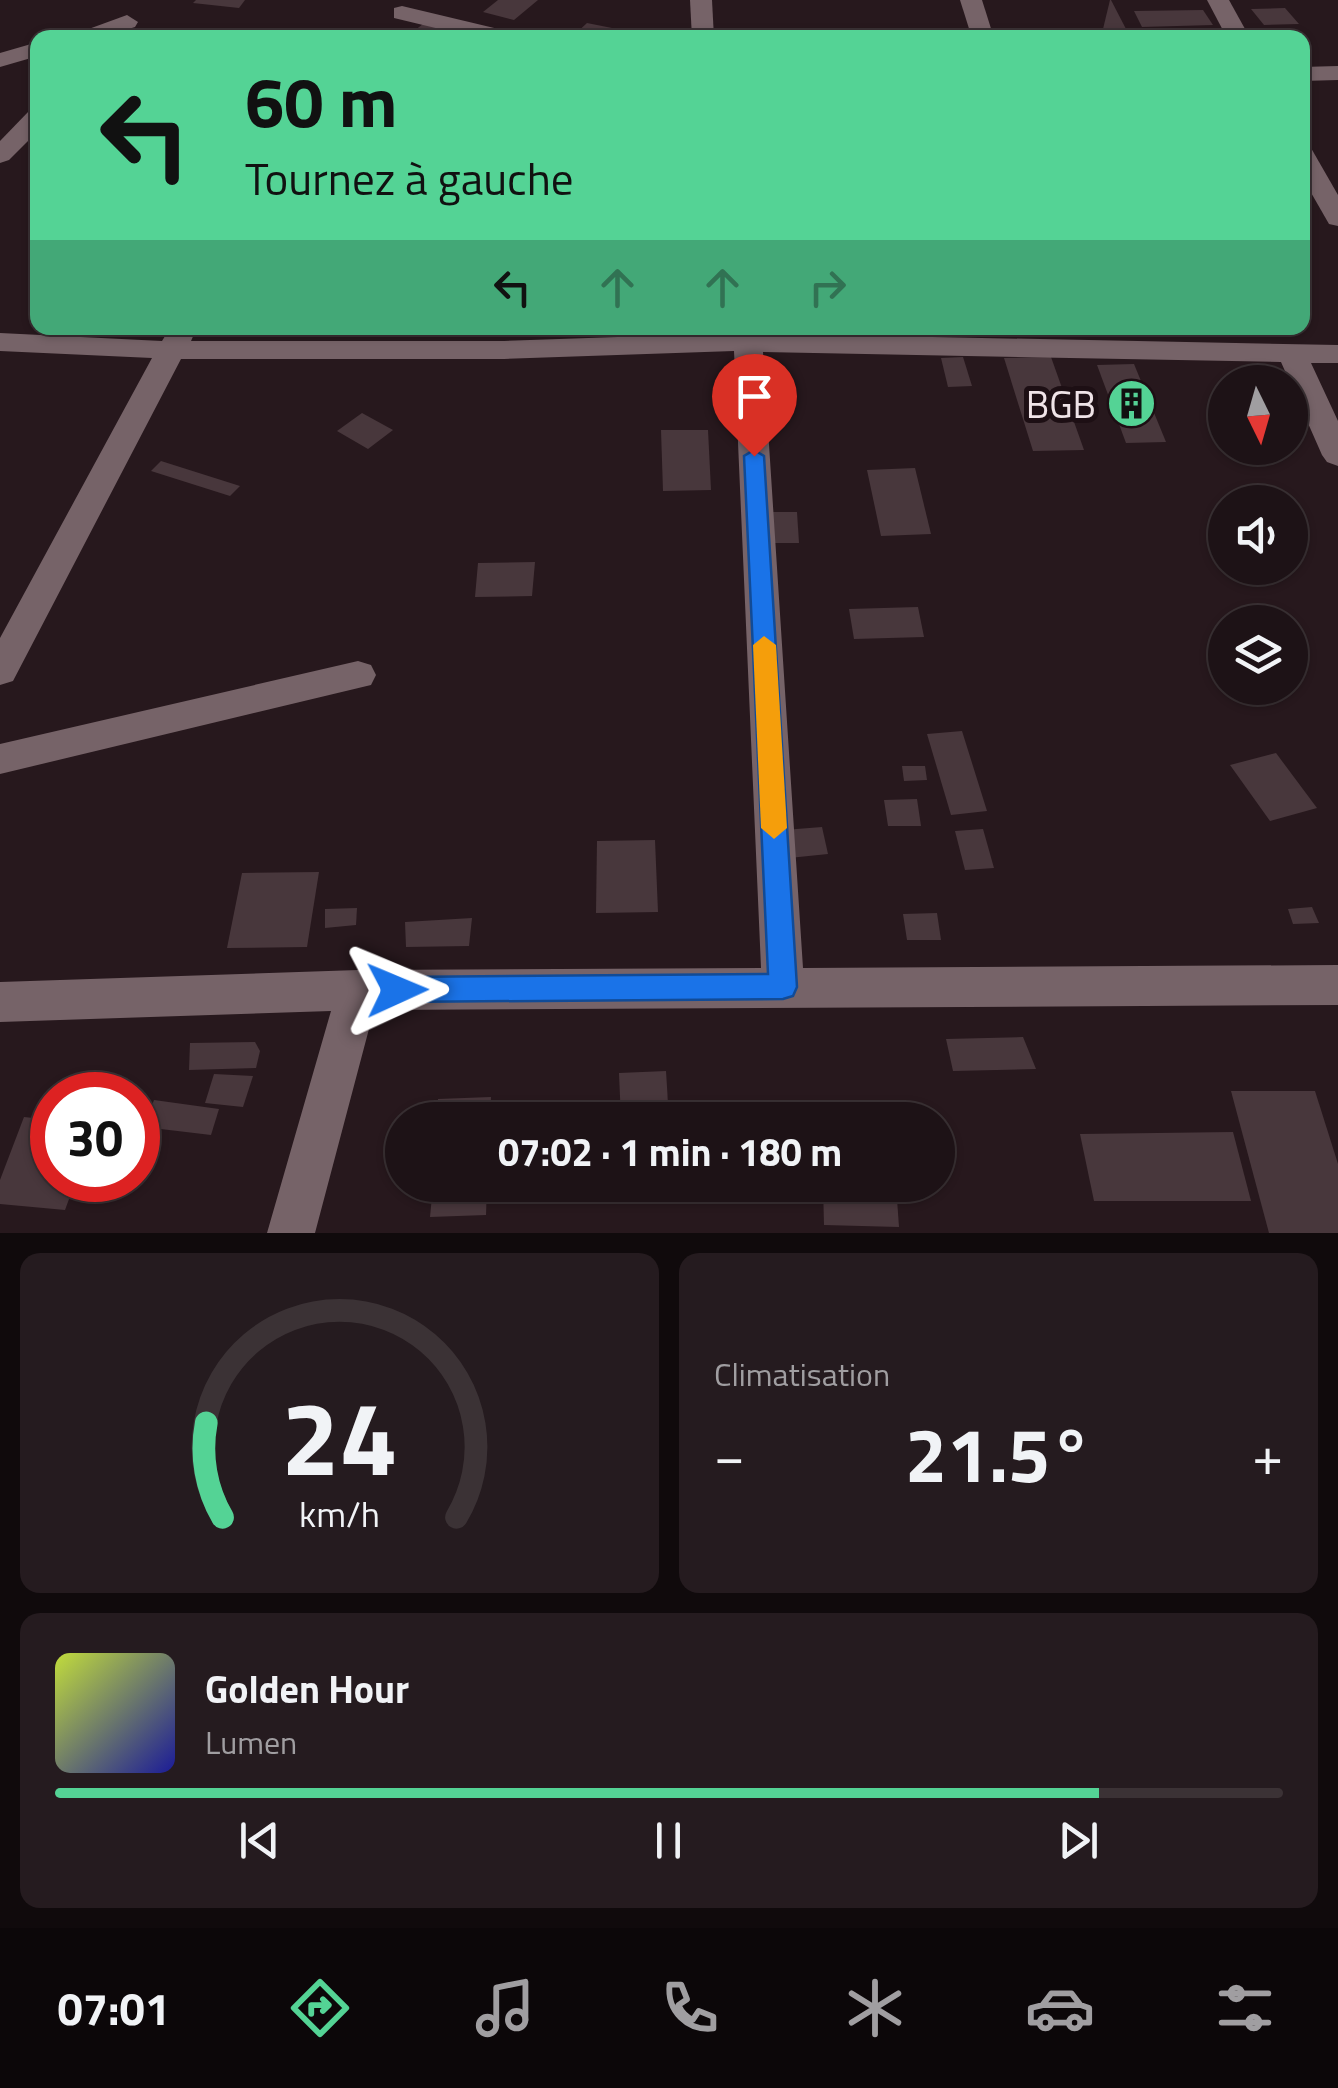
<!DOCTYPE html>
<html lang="fr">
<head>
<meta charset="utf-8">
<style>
  body { margin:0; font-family:"Titillium Web",sans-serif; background:#251b1f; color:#f1f3f6; height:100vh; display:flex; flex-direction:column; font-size:38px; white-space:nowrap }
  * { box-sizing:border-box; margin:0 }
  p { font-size:32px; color:#a09ea1 }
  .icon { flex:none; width:55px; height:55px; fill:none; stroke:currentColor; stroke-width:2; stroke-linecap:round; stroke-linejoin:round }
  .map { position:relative; height:1233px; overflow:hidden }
  .sheet { display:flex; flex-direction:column; gap:20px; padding:20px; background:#100a0c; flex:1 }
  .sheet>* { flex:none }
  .top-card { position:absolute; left:30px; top:30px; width:1280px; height:305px; border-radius:20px; box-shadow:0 2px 8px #0004,0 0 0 2px #3b3235; background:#54d395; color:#111; overflow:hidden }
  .needle { width:65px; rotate:175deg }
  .controls { position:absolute; left:1208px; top:365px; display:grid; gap:20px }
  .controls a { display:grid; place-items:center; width:100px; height:100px; border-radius:50%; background:#1d1216; box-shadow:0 2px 8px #0004,0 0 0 2px #3b3235; font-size:50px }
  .speed { position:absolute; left:30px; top:1072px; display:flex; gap:20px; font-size:50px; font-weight:700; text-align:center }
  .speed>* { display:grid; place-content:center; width:130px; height:130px; border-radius:50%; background:#1d1216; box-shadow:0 2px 8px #0004,0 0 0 2px #3b3235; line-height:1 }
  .speed .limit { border:15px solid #d22; background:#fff; color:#111 }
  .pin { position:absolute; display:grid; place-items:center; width:85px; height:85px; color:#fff; margin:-102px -42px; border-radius:50% 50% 50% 0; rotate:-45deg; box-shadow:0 0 10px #0007 }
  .pin .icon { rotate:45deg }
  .me { position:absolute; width:110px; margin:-55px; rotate:89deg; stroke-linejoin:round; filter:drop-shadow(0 0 8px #0008) }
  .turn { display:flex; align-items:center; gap:35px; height:210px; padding:0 50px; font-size:45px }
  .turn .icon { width:130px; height:130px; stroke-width:2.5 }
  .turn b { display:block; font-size:70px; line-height:85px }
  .lanes { display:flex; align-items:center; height:95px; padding:0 50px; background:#0003; justify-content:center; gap:50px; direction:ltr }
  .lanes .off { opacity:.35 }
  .big { font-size:75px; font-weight:700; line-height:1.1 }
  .sheet .widget { flex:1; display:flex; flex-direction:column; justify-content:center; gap:15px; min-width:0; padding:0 35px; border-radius:20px; background:#251b1f }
  .sheet .dial { align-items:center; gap:0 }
  .dial svg { height:260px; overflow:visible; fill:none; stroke:#3b3235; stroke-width:7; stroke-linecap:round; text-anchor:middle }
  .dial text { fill:#f1f3f6; stroke:none }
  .song { display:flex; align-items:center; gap:30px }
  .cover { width:120px; height:120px; border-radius:15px; background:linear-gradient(135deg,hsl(70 70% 55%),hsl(240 70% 35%)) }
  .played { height:10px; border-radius:5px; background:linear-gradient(90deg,#54d395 85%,#3b3235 85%) }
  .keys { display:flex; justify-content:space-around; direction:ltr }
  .heat { display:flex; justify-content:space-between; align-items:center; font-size:55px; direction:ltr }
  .sheet .tiles { flex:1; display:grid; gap:20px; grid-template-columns:1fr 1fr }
  .widget:last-child { grid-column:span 2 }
  .trip { position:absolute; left:385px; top:1102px; width:570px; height:100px; border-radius:50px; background:#1d1216; box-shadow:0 2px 8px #0004,0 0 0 2px #3b3235; font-weight:700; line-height:100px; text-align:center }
  .menu { display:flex; height:160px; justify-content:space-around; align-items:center; background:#0c0709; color:#a09ea1 }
  .menu .icon { width:70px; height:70px }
  .menu .current { color:#54d395 }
  .menu b { font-size:45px; color:#f1f3f6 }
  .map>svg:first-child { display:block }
  .building { fill:#48373c }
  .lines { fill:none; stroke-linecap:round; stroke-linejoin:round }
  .minor { fill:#766368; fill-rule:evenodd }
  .route { fill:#1a73e8; stroke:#114b97; stroke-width:2.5 }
  .slow { fill:#f59e0b }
  .labels { text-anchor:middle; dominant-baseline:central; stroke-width:10; stroke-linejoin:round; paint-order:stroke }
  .poi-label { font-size:38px; fill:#efe3e7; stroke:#1d0f14; text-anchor:end }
</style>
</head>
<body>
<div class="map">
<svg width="1338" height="1233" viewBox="0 0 1338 1233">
  <rect width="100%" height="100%" fill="#27181d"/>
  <!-- building -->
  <g class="building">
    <polygon points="196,0 245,0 239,8 193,3"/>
    <polygon points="498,0 538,0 514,20 483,12"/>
    <polygon points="1110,0 1111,0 1126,29 1103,29"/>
    <polygon points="1285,8 1299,24 1264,25 1251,9"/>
    <polygon points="1203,10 1213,25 1142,27 1134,11"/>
    <polygon points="587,23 612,28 602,38 573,36"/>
    <polygon points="423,24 469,36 469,38 405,38"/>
    <polygon points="948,31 951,38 875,38 873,32"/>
    <polygon points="1208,328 1283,328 1286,333 1211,334"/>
    <polygon points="963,357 972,386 948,387 941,358"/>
    <polygon points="1051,357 1084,450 1033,451 1004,358"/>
    <polygon points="1134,364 1166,442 1126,443 1097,365"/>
    <polygon points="1225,409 1225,437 1220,437 1208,410"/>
    <polygon points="362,413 393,430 368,449 337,431"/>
    <polygon points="661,430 708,430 711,490 663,491"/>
    <polygon points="161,461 240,486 230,496 151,471"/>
    <polygon points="915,468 931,534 881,536 867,470"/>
    <polygon points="769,512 797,512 799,543 771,543"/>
    <polygon points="535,562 532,596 475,597 478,563"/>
    <polygon points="918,607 924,637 854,639 849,609"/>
    <polygon points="962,731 987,811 951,815 927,734"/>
    <polygon points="1276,753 1317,808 1270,821 1230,765"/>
    <polygon points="902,766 925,766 927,780 904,781"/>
    <polygon points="917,799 921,826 888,826 884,800"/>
    <polygon points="822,827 828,854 789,858 784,830"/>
    <polygon points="983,829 994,868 965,870 955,831"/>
    <polygon points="655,840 658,912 596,913 597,841"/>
    <polygon points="319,872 307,947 227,948 242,873"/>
    <polygon points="1312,907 1319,923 1293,924 1288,909"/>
    <polygon points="357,908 356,925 325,928 325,909"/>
    <polygon points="937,913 941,940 907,940 903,914"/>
    <polygon points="472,918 469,946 406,947 405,922"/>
    <polygon points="1023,1037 1036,1069 953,1071 946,1039"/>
    <polygon points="255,1042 260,1051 256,1068 189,1070 190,1043"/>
    <polygon points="666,1071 669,1120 621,1120 619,1073"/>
    <polygon points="214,1074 253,1076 243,1107 205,1103"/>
    <polygon points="1231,1091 1315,1091 1338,1164 1338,1233 1269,1233"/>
    <polygon points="491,1097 490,1120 437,1120 438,1099"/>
    <polygon points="154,1100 219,1109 211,1135 144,1127"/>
    <polygon points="24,1117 52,1120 52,1180 76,1180 65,1210 0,1204 0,1180"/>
    <polygon points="1233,1132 1251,1201 1094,1201 1080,1134"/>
    <polygon points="433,1185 487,1185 486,1215 430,1217"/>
    <polygon points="823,1185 896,1185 899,1227 824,1225"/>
  </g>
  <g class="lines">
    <!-- minor -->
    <g class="minor">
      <polygon points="690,0 712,0 714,38 692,38"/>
      <polygon points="960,0 982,0 994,38 972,38"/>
      <polygon points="1207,0 1229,0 1250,38 1227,38"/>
      <polygon points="402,6 515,33 518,38 477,38 394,18 394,8"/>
      <polygon points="127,15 138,22 135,27 100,38 64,38"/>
      <polygon points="38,42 38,56 0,67 0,53"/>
      <polygon points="1338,66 1338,80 1302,81 1302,67"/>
      <polygon points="38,109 38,131 9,160 0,163 0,141 29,111"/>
      <polygon points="1302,146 1311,148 1338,195 1338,226 1329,224 1302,177"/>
      <polygon points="170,328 192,328 195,332 191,341 504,341 734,333 1338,345 1338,363 1311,363 1338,421 1338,466 1327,462 1322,455 1281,362 763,352 803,968 1338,965 1338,1005 374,1010 315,1233 267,1233 331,1011 0,1022 0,982 358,970 761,968 734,351 504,359 181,359 13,681 0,685 0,638 152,358 0,351 0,333 162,341"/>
      <polygon points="358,661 371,665 376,675 371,685 0,774 0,744"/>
    </g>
  </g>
  <!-- route -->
  <polygon class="route" points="754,450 764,456 797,987 793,996 783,999 397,1002 387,999 383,990 387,980 397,977 768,974 744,456"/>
  <!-- slow -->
  <polygon class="slow" points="764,636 776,645 787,828 774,839 761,828 753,645"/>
  <!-- icons -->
  <defs>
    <symbol id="building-disc" viewBox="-11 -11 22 22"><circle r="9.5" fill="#54d395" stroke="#1d0f14"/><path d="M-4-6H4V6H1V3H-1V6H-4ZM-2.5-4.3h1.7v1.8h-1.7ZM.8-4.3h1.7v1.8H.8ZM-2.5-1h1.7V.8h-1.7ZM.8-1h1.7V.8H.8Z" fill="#111"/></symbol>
  </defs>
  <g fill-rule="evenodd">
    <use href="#building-disc" x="1104" y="376" width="55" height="55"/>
  </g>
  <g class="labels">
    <!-- poi labels -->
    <g class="poi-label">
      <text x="1096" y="404">BGB</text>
    </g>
  </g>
</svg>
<div class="controls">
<a><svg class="needle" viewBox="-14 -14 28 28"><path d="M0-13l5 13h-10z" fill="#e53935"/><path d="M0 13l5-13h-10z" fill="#a09ea1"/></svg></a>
<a><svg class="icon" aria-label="sound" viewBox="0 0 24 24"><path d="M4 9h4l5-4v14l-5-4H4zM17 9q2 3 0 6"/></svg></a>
<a><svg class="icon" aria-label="layers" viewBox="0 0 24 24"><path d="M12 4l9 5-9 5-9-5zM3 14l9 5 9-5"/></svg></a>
</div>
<div class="speed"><div class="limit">30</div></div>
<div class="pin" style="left:754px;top:456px;background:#d93025"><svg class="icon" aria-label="arrive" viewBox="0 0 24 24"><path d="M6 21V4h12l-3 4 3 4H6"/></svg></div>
<svg class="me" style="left:397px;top:990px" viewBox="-20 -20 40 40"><path d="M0-17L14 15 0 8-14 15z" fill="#1a73e8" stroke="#fff" stroke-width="4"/></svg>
<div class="trip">07:02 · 1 min · 180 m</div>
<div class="top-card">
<div class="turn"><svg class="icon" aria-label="left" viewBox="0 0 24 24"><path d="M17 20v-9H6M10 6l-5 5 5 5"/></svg><div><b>60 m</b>Tournez à gauche</div></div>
<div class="lanes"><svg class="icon" aria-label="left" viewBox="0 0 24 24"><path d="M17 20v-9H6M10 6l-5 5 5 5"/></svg><svg class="icon off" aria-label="ahead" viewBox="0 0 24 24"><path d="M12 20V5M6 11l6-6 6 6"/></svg><svg class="icon off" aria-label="ahead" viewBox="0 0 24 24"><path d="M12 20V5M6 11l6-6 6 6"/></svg><svg class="icon off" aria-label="right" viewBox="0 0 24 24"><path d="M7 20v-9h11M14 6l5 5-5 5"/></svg></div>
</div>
</div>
<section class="sheet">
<div class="tiles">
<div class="widget dial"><svg viewBox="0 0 100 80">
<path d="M14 69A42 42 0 1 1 86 69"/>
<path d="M14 69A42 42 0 0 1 9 40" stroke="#54d395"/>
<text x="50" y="56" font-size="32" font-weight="700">24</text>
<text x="50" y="72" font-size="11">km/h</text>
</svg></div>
<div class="widget"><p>Climatisation</p>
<div class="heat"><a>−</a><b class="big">21.5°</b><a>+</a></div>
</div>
<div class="widget">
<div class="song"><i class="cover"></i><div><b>Golden Hour</b><p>Lumen</p></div></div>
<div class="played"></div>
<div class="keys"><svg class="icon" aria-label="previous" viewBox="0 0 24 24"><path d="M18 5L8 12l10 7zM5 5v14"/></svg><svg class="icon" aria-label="pause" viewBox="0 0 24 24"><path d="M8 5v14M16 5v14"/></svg><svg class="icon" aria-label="next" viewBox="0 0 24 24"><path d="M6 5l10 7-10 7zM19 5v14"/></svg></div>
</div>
</div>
</section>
<nav class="menu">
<b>07:01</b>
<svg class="icon current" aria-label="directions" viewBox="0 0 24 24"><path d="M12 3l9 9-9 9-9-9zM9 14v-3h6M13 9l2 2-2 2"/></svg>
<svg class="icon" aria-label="music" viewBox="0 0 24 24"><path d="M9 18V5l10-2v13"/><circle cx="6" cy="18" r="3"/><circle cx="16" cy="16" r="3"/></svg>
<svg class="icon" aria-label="phone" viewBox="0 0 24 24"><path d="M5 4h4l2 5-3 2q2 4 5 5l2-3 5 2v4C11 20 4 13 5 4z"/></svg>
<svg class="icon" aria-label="climate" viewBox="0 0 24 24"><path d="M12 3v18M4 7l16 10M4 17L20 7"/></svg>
<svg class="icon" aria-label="car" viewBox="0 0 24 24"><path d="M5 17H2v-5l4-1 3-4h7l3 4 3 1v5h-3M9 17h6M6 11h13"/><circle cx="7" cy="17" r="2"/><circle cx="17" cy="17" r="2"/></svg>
<svg class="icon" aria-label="filters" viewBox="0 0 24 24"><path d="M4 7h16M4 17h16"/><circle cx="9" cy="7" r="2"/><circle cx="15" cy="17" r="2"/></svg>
</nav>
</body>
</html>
